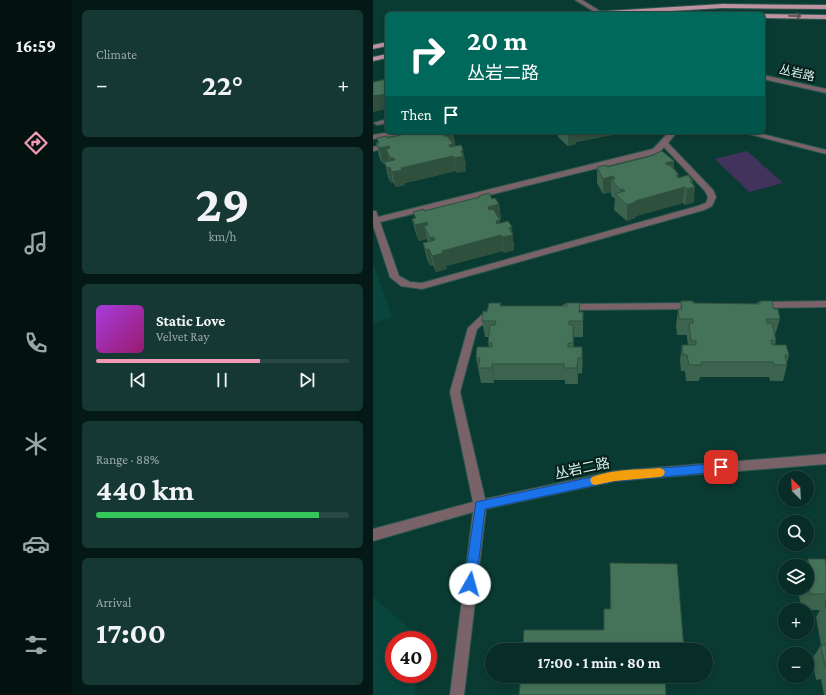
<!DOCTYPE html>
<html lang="en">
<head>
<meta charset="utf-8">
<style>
  body { margin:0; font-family:"Crimson Pro","Noto Sans SC",serif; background:#163832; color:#f1f3f6; height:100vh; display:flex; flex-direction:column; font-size:15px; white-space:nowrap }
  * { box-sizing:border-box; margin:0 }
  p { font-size:13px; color:#98a7a7 }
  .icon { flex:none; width:22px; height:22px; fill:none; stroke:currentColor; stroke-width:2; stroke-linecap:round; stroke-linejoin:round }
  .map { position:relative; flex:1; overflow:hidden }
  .side { display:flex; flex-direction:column; gap:10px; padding:10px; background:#041815; width:301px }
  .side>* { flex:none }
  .hud { position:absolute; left:12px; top:12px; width:380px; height:122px; border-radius:6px; box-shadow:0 2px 6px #0003,0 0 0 1px #294843; background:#00695c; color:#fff; overflow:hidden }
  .needle { width:26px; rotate:336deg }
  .fabs { position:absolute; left:405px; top:471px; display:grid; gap:8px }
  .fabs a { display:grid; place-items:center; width:36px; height:36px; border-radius:50%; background:#082c26; box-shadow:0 2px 6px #0003,0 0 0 1px #294843; font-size:20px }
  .speed { position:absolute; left:12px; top:631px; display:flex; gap:8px; font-size:20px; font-weight:700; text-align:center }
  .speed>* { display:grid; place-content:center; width:52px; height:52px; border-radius:50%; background:#082c26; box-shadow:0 2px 6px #0003,0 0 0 1px #294843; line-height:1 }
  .speed .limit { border:6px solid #d22; background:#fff; color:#111 }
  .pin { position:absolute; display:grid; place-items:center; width:34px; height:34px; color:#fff; margin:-17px; border-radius:8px; box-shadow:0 2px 6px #0006 }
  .me { position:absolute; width:44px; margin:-22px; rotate:7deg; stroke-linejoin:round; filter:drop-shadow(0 0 3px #0008) }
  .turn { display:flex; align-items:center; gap:14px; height:84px; padding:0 16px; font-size:18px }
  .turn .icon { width:52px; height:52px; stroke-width:2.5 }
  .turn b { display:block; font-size:28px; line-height:34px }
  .then { display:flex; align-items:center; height:38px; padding:0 16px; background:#0003; gap:8px; font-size:15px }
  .big { font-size:30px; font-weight:700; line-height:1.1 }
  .side .card { flex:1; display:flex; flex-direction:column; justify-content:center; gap:6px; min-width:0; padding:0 14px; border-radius:6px; background:#163832 }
  .side .dial { align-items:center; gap:0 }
  .dial b { font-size:52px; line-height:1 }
  .song { display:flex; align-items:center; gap:12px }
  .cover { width:48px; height:48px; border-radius:6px; background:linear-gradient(135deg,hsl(280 70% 55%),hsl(320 70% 35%)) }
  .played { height:4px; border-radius:2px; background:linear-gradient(90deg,#f09ab6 65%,#294843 65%) }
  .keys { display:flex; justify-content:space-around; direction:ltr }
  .heat { display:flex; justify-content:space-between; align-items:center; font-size:22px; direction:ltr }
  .charge { height:6px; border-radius:3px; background:linear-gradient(90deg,#34c759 88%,#294843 0) }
  .trip { position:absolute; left:112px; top:643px; width:228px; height:40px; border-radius:20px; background:#082c26; box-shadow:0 2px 6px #0003,0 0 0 1px #294843; font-weight:700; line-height:40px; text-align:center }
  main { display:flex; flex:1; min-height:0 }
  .tabs { display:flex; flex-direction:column; width:72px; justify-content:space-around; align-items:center; background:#03120f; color:#98a7a7 }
  .tabs .icon { width:28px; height:28px }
  .tabs .selected { color:#f09ab6 }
  .tabs b { font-size:18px; color:#f1f3f6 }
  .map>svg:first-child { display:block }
  .built { fill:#08463d }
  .green { fill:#42335d }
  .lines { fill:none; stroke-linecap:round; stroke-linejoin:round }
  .minor-casing { stroke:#2a584f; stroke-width:2 }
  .major-casing { stroke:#2a584f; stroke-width:2 }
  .minor { fill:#796369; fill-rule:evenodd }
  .major { fill:#be92a0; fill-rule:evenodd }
  .wall { fill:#3b634d }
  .shaded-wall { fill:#30503e }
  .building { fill:#457359; stroke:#30503e }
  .oneway { stroke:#595356 }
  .route { fill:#1a73e8; stroke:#114b97 }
  .slow { fill:#f59e0b }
  .labels { text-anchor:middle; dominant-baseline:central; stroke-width:4; stroke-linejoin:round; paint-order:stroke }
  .far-street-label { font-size:12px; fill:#d4f2ea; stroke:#061f1a }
  .street-label { font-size:14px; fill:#d4f2ea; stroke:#061f1a }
</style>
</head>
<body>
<main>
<nav class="tabs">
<b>16:59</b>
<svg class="icon selected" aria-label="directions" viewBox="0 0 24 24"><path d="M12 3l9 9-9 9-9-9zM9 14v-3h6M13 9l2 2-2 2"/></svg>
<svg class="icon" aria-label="music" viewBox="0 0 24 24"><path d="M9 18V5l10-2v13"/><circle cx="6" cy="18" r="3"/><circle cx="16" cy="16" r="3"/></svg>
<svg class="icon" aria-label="phone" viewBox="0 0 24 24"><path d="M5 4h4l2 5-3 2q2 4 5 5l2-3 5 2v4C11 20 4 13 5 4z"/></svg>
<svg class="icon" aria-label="climate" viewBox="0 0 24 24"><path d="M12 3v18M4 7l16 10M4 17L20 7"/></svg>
<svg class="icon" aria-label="car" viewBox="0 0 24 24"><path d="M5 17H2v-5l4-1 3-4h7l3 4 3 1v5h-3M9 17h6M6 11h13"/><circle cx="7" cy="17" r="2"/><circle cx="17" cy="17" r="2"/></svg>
<svg class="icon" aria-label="filters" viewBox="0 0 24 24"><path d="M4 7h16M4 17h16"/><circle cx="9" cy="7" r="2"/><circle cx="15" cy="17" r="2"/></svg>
</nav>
<section class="side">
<div class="card"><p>Climate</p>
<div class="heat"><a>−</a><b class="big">22°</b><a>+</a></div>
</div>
<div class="card dial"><b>29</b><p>km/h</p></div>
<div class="card">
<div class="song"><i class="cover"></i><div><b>Static Love</b><p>Velvet Ray</p></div></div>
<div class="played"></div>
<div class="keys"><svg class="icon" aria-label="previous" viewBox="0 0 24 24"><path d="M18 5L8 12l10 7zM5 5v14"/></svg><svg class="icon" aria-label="pause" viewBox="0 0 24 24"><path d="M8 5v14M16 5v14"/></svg><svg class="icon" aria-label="next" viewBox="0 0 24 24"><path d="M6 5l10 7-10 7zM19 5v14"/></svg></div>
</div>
<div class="card"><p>Range · 88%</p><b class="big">440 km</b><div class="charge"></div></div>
<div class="card"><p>Arrival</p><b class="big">17:00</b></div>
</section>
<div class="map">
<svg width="453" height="695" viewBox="0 0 453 695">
  <rect width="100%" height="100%" fill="#0a3b32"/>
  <!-- built -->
  <g class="built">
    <polygon points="0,263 19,317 0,323"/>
    <polygon points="0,597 49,640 21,640 21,674 44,674 41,695 0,695"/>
  </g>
  <!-- green -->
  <polygon class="green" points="374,151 410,183 376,192 342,159"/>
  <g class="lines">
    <defs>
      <g id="minor">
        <polygon points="202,0 209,0 230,13 225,14"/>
        <polygon points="390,75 453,89 453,93 390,79"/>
        <polygon points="14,119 14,123 4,125 1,123"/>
        <polygon points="18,132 36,132 32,134 0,139 0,135"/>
        <path d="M296,132H304L295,143L340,190L343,197L339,206L331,210L49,289L28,286L17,277L0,225V211H3L5,217L280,149ZM291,147L332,191L335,197L333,203L325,206L49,283L37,282L26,276L7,222L286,153Z"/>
        <polygon points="368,132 381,132 453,150 453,154"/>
        <polygon points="16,143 20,145 19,147 0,151 0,147"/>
        <polygon points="453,301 453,307 387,308 382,305 387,302"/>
        <polygon points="321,303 326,306 321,309 193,310 188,307 193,304"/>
        <polygon points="120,309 125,312 104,329 87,392 112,499 242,471 453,454 453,464 242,481 113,509 91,695 77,695 100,512 0,541 0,529 100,502 77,392 95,328 112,312"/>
      </g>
      <g id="major">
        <polygon points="350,4 453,5 453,9 350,8 244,14 214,14 217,12"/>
        <polygon points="390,14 453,15 453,19 390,18"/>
        <polygon points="14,42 14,46 0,49 0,45"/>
        <polygon points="14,54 14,58 0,61 0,57"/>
      </g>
    </defs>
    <!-- minor casing -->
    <use href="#minor" class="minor-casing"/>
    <!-- major casing -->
    <use href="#major" class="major-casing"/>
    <!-- minor -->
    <use href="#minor" class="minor"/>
    <!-- major -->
    <use href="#major" class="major"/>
  </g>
  <!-- wall -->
  <g class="wall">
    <polygon points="80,132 82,146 93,165 92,166 93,171 84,173 83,171 32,183 32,185 23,187 20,182 18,183 15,177 12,163 10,164 7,159 3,143 5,143 4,138"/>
    <polygon points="185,132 254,132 203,142 203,144 195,146 185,137"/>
    <polygon points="281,154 301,161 301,168 306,175 306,177 320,181 321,202 312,205 310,203 263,216 262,218 254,221 241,210 242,199 238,195 238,192 230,194 224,183 224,167 234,167 281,155"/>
    <polygon points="106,196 119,199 126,204 128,220 127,220 127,223 141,243 141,250 131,253 130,251 73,266 74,269 63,272 60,265 57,266 54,259 50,243 55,242 54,239 46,241 43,234 39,219 42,218 40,212 51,211 106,198"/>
    <polygon points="308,301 320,303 386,304 387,301 401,309 407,319 402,335 401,335 403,341 402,345 416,355 414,363 414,365 410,381 397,381 396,377 327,377 326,381 313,381 312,371 308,371 307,360 309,345 315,345 314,338 314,335 304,335 303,325 305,309 307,309"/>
    <polygon points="128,306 210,312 210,337 201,337 201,347 209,347 209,373 205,374 205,384 192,384 192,380 121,380 121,383 108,383 103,358 116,347 115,343 116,337 112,337 109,321 114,312"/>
    <polygon points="435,559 453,564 453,695 451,695 448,679 443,680 439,659 448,645 443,617 447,610 429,610 425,592 427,588 434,588 434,566 432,566"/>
    <polygon points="237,563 311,650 231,630 237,609"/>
  </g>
  <!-- shaded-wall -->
  <g class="shaded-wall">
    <polygon points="14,94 14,109 0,112 0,96"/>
    <polygon points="80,132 83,147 88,151 90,150 93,165 92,166 93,171 84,173 81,158 80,156 83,171 32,183 32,185 23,187 19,172 18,162 13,149 17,162 10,164 6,148 16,146 19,158 21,158 24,171 70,134"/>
    <polygon points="195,132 254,132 203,142 203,144 195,146"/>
    <polygon points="301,161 300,176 292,163"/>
    <polygon points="17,167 20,182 18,183 14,168"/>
    <polygon points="303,175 306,175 305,189 312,187 310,203 263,216 262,218 254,221 254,205"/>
    <polygon points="240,176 240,181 238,179 238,192 230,194 230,179"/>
    <polygon points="317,181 320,181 319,188 322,187 321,202 312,205 314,189"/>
    <polygon points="250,189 250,201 247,198 247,190"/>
    <polygon points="126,204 128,220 127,220 130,251 73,266 74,269 63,272 59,256 69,251 115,207"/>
    <polygon points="54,222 58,238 61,237 64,253 60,254 57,238 51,226 54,239 46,241 42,225"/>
    <polygon points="139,227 141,250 131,253 129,237 136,228"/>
    <polygon points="56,249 60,265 57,266 53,250"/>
    <polygon points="200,325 201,341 200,359"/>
    <polygon points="209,347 210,363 209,373"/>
    <polygon points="205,358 205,384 204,368"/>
    <polygon points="119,364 121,380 121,383 119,368"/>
  </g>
  <!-- building -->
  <g class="building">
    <polygon points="14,79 14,94 0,96 0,82"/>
    <polygon points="41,132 80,132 70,134 71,136 74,136 80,144 76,145 77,147 88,145 90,150 88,151 90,156 81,158 80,156 28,168 29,170 19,172 17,167 14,168 11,162 22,160 21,158 17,158 13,149 17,148 16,146 6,148 3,143 6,143 4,138 14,136 14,138"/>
    <polygon points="289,151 301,161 292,163 294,165 297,165 306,175 303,175 305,178 315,175 320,181 317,181 322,187 314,189 312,187 262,201 263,202 254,205 242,194 252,191 250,189 247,190 238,179 242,179 240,176 230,179 224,167 233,165 234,167 282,155 281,154"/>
    <polygon points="116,193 119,199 122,198 126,204 115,207 116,210 120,209 127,220 123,221 124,224 135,221 139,227 136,228 140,235 129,237 128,235 69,251 70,253 59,256 56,249 53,250 50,243 62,240 61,237 57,238 51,226 55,225 54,222 42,225 39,219 43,218 40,212 51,209 51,211 107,197 106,196"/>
    <polygon points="308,301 320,301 320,303 387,304 387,301 399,301 401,309 405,309 407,319 393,319 394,323 399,323 403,341 398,340 399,345 413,345 416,355 412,355 414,365 401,365 400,362 328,362 329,365 316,365 314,355 310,355 309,345 323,345 323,341 318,341 316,323 320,323 320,319 306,319 305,309 309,309"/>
    <polygon points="116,303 128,303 127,306 194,306 194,303 207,303 206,312 210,312 210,321 196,321 196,325 200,325 200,343 195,343 195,347 209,347 209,358 205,358 204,368 191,368 191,364 119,364 119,368 105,368 107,358 103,358 104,347 119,347 119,343 115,343 117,325 122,325 123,321 109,321 110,311 114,312"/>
    <polygon points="435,559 452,559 453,564 453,594 437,594 434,579 434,576 438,576"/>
    <polygon points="237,563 304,564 311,650 150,650 151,630 231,630 231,609 238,609"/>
    <polygon points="452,601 453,601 453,608"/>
    <polygon points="448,645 453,645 453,666 452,666"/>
    <polygon points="148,676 292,676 293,695 146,695"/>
  </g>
  <!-- one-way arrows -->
  <defs><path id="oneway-shaft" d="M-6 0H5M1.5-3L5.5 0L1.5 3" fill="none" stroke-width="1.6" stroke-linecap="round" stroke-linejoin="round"/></defs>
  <use class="oneway" href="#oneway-shaft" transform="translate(422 16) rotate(1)"/>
  <!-- route -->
  <polygon class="route" points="348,463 351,464 353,467 351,471 348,472 242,481 112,509 103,584 102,588 97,590 93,588 91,584 103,502 242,472"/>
  <!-- slow -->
  <path class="slow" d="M286,468L290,469L292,472L290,476L286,477L242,481L222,485L219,484L217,480L219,477C240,469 264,470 286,468Z"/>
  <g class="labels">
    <!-- far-street labels -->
    <g class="far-street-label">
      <text transform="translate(424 73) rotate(13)">丛岩路</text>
    </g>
    <!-- street labels -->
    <g class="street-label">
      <text transform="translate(209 468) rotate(-12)">丛岩二路</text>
    </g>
  </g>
</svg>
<div class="fabs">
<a><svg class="needle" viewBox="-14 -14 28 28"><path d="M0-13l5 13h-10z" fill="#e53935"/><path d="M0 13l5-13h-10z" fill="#98a7a7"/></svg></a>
<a><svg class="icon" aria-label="search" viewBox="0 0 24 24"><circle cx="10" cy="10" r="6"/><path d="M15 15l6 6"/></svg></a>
<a><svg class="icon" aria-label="layers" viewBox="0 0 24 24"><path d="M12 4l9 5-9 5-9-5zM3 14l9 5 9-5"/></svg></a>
<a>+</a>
<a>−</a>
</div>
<div class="speed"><div class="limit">40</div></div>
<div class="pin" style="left:348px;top:467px;background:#d93025"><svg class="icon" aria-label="arrive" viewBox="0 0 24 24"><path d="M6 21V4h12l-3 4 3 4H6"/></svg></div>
<svg class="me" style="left:97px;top:584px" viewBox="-20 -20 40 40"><circle r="19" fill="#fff"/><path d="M0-13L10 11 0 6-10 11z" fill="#1a73e8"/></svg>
<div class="trip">17:00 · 1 min · 80 m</div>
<div class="hud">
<div class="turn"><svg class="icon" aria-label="right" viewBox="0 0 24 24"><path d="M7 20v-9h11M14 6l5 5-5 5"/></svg><div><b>20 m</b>丛岩二路</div></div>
<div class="then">Then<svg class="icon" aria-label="arrive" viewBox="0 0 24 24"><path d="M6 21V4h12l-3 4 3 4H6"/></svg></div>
</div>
</div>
</main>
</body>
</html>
